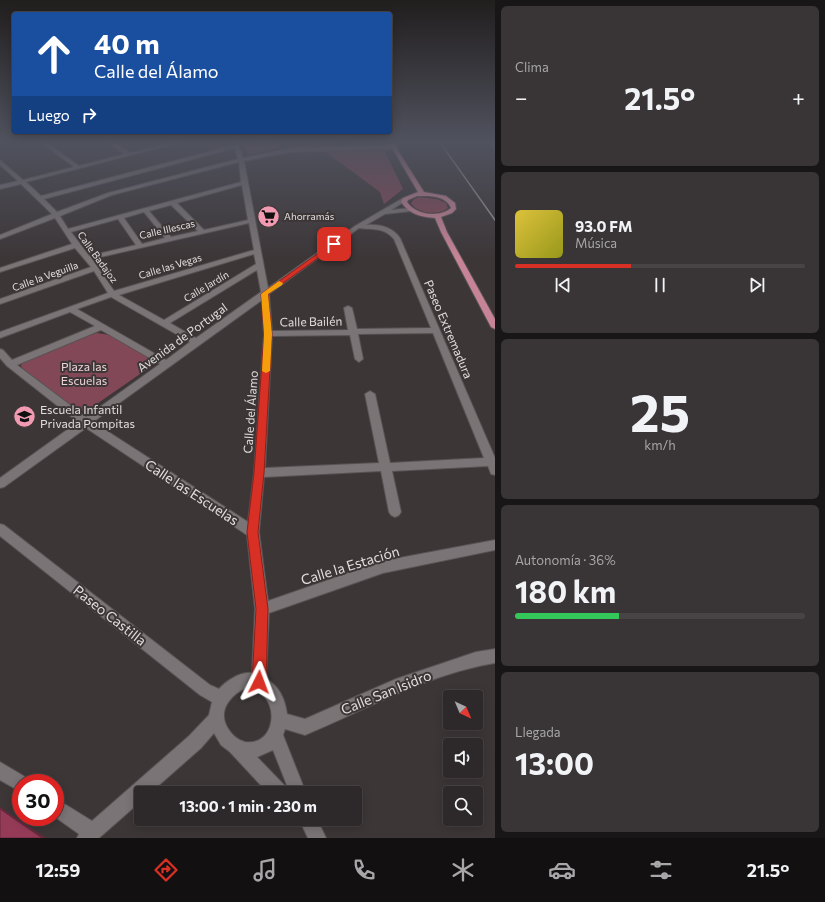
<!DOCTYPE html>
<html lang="es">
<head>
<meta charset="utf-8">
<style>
  body { margin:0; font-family:Commissioner,sans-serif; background:#393435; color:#f1f3f6; height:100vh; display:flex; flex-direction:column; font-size:15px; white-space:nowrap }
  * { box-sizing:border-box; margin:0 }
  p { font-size:13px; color:#a7a6a8 }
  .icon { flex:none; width:22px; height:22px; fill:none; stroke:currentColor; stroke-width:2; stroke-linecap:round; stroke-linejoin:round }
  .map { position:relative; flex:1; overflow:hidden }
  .drawer { display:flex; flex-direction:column; gap:6px; padding:6px; background:#191617; width:330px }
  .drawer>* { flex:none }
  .top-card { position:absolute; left:12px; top:12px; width:380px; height:122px; border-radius:4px; box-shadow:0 2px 10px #0003,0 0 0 1px #484446; background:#1a4fa0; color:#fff; overflow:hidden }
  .needle { width:26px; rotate:136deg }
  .buttons { position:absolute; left:443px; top:690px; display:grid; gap:8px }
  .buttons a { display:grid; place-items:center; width:40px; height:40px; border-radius:4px; background:#2d2829; box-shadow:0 2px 10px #0003,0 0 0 1px #484446; font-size:20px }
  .speed { position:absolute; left:12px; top:774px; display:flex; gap:8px; font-size:20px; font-weight:700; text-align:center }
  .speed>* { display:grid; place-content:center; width:52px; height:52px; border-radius:50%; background:#2d2829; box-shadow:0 2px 10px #0003,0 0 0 1px #484446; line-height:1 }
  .speed .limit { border:6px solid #d22; background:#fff; color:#111 }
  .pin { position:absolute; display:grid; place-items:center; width:34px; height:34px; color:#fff; margin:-17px; border-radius:8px; box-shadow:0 2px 6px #0006 }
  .me { position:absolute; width:44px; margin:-22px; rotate:3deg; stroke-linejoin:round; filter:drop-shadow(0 0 3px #0008) }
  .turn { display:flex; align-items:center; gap:14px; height:84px; padding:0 16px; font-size:18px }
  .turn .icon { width:52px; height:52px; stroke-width:2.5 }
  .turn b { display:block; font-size:28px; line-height:34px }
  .then { display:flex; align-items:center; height:38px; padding:0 16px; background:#0003; gap:8px; font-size:15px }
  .big { font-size:30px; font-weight:700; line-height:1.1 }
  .drawer .card { flex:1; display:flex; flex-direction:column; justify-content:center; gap:6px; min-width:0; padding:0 14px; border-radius:6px; background:#393435 }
  .drawer .dial { align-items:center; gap:0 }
  .dial b { font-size:52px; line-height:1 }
  .song { display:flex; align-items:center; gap:12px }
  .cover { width:48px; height:48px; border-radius:6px; background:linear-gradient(135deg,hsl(50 70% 55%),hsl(60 70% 35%)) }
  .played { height:4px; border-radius:2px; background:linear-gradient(90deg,#d93025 40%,#484446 40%) }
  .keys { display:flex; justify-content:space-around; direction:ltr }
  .heat { display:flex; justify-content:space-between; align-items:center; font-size:22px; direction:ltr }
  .charge { height:6px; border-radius:3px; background:linear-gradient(90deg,#34c759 36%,#484446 0) }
  .trip { position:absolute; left:134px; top:786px; width:228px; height:40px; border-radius:4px; background:#2d2829; box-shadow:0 2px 10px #0003,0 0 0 1px #484446; font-weight:700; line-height:40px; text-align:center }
  .menu { display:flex; height:64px; justify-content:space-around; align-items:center; background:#121010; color:#a7a6a8 }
  .menu .icon { width:28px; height:28px }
  .menu .current { color:#d93025 }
  .menu b { font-size:18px; color:#f1f3f6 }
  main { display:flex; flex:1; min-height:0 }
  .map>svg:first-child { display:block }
  .green { fill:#834858 }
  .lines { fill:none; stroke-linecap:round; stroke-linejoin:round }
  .minor-casing { stroke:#585354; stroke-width:2 }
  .major-casing { stroke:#585354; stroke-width:2 }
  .minor { fill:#7b7476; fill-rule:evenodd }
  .major { fill:#c88497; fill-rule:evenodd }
  .rail { stroke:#999495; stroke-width:1.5 }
  .wall { fill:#80334c }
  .shaded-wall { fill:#68293e }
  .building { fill:#953b58; stroke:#68293e }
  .route { fill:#d93025; stroke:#8d1f18 }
  .slow { fill:#f59e0b }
  .labels { text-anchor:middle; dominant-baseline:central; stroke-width:4; stroke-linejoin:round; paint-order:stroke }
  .far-poi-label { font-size:10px; fill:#e1ddde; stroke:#3c3637; text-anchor:start }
  .far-street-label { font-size:10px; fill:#e1ddde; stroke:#3c3637 }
  .street-label { font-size:12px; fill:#e1ddde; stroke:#3c3637 }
  .park-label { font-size:12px; fill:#eed3d9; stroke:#3c3637 }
  .poi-label { font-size:12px; fill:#e1ddde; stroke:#3c3637; text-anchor:start }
  .near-street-label { font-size:14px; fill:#e1ddde; stroke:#3c3637 }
</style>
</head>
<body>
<main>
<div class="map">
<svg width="495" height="838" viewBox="0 0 495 838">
  <rect width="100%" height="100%" fill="#3c3637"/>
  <!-- green -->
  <g class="green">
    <polygon points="244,141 276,141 279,148 248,155"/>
    <polygon points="384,149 403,189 384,204 380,192 323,150"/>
    <path d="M419,197L437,199L446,203L448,208C439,216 417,214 411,203L414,199Z"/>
    <polygon points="97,333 110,335 151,358 153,362 150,367 91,408 85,411 76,410 22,368 21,365 23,362 90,334"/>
  </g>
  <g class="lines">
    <defs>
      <g id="minor">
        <path d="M39,141H44L79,166L125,154L105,141H110L131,153L179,141H186L26,182L41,196L234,145L233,141H237L243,158L290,148L394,145L397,147L394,149L290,152L244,161L268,288L355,226L403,198H407V200L391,210L410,208L413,210L412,211L385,214L366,225C380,224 392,227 400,238L495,458V475L491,474L488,466L392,471L401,512L399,515L395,517L391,515L389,512L381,471L264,477L259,532L268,601L383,561L495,540V550L383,573L269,613L266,679C279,686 285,699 287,714L305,719L396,679L476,652L495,649V663C428,674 367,709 305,735L285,729L283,735L306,793H290L273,750L257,757L286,787L288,793H268L230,752L221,745L214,733L201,748L150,793H141V801L99,838H77L79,834L55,817V798L92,821L189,736L209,715L212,702L200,695L0,536V524L4,525L210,685L219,689C226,681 241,671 252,673L255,609L247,535L86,428L4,487L0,488V478L78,422L7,366L0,358V349L3,350L12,360L95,326L70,312L0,338V332L108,293L94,271L0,304V299L91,267L75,248L0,272V268L72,244L55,218L0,239V235L52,214L21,184L0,189V185L18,181L0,165V160L23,180L74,167ZM235,148L238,159L108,193L57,212L44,199ZM239,162L241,182L68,229L60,216L112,195ZM242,185L248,220L204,230L177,203ZM171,205L198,231L171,237L149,211ZM144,212L165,238L142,244L124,218ZM118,219L136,245L89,256L71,232ZM249,223L254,250L114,291L92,259ZM359,228C373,230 384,227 394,239L431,328L357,329L352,308L348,306L344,308L348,330L272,331L269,294ZM254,254L256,264L164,320L119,295ZM257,270L261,292L196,338L170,323ZM111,297L190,342L166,360L77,309ZM262,300L264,334L254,473L248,522L93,422ZM101,330L160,364L86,417L17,365ZM433,333L484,458L390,463L375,394L370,391L365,394L379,463L265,468L272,336L350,335L355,359L359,362L363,359L358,334ZM249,687C283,696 276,747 245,742C237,740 231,734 227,727C217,709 233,692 249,687Z"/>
        <polygon points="488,141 493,141 495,143 495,148"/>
        <polygon points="0,762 27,778 29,783 21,783 21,792 0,780"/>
        <polygon points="299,819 317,819 326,838 308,838"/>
      </g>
      <path id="major" d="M388,141H392L424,192L446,196L455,203L456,209L452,213L441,217L447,232L495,319V329L491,327L441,232L435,218C421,217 409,214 401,202L403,198L418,192ZM417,196C428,196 446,195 451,208C439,218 416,215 407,202L408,200Z"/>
    </defs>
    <!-- minor casing -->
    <use href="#minor" class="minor-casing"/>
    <!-- major casing -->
    <use href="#major" class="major-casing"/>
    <!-- minor -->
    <use href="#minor" class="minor"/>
    <!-- major -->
    <use href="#major" class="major"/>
    <!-- rail -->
    <polyline class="rail" points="439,141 495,220"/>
  </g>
  <!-- wall -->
  <polygon class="wall" points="332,141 350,141 349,145 334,145"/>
  <!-- shaded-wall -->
  <polygon class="shaded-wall" points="0,807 46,838 42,838 0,809"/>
  <!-- building -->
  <polygon class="building" points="0,809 42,838 0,838"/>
  <!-- sky -->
  <linearGradient id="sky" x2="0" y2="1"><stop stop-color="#211e1e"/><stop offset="0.55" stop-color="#50525e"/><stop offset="1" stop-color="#50525e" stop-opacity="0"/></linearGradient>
  <rect width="495" height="258" fill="url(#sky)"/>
  <!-- route -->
  <polygon class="route" points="334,242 337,244 336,245 268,294 272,334 264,473 258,532 268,609 266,682 264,687 259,689 254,687 252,682 256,609 247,532 254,473 264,334 261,294"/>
  <!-- slow -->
  <polygon class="slow" points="279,281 283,283 282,285 268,294 272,334 270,371 266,373 262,371 264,334 261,294"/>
  <!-- icons -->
  <defs>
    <symbol id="supermarket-disc" viewBox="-11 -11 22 22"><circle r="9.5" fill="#f19ab1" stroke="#3c3637"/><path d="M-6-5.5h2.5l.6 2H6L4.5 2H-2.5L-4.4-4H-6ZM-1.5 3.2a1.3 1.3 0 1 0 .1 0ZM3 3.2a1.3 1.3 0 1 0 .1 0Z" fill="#111"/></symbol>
    <symbol id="school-disc" viewBox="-11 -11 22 22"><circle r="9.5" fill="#f19ab1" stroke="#3c3637"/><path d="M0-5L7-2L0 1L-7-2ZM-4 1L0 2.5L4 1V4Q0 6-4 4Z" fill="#111"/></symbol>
  </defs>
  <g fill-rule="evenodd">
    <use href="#supermarket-disc" x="256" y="204" width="25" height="25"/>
    <use href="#school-disc" x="12" y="404" width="25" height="25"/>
  </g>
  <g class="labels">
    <!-- far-poi labels -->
    <g class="far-poi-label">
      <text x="284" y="216">Ahorramás</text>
    </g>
    <!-- far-street labels -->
    <g class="far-street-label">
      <text transform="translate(167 229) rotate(-13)">Calle Illescas</text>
      <text transform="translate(98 257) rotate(54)">Calle Badajoz</text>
      <text transform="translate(170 266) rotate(-17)">Calle las Vegas</text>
      <text transform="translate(45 276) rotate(-20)">Calle la Veguilla</text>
      <text transform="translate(206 286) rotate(-31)">Calle Jardín</text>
    </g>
    <!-- street labels -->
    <g class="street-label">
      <text transform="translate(311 321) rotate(-1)">Calle Bailén</text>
      <text transform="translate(449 329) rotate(67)">Paseo Extremadura</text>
      <text transform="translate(182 337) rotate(-36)">Avenida de Portugal</text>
      <text transform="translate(250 412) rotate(-86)">Calle del Álamo</text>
    </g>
    <!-- park labels -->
    <g class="park-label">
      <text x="84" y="366">Plaza las<tspan x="84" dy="14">Escuelas</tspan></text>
    </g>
    <!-- poi labels -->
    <g class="poi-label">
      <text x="40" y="409">Escuela Infantil<tspan x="40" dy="14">Privada Pompitas</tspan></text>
    </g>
    <!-- near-street labels -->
    <g class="near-street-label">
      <text transform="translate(192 492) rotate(33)">Calle las Escuelas</text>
      <text transform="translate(350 565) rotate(-17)">Calle la Estación</text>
      <text transform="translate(110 615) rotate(38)">Paseo Castilla</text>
      <text transform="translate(386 692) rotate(-22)">Calle San Isidro</text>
    </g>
  </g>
</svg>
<div class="buttons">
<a><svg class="needle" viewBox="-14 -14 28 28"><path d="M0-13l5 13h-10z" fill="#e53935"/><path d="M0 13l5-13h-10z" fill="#a7a6a8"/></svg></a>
<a><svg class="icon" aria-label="sound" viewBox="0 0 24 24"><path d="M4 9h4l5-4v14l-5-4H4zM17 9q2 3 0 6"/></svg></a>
<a><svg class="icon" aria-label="search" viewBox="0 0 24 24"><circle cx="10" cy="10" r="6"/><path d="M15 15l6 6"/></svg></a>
</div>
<div class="speed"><div class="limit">30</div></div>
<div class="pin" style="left:334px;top:244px;background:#d93025"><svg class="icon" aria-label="arrive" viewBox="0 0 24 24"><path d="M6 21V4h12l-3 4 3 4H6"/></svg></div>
<svg class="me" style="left:259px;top:682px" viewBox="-20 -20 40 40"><path d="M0-17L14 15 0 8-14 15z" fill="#d93025" stroke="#fff" stroke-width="4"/></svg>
<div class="trip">13:00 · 1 min · 230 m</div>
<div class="top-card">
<div class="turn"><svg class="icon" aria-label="ahead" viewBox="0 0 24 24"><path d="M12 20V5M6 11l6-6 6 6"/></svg><div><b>40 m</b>Calle del Álamo</div></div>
<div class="then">Luego<svg class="icon" aria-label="right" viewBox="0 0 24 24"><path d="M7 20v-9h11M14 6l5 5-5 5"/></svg></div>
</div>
</div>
<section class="drawer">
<div class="card"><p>Clima</p>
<div class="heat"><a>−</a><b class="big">21.5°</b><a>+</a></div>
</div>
<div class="card">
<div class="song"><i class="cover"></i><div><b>93.0 FM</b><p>Música</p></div></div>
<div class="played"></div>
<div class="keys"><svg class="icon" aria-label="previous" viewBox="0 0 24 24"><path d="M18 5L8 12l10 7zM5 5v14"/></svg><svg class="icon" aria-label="pause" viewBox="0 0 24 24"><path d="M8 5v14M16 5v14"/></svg><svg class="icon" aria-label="next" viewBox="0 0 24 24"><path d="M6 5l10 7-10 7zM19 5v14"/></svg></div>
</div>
<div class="card dial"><b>25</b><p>km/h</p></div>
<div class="card"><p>Autonomía · 36%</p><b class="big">180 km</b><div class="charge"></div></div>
<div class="card"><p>Llegada</p><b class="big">13:00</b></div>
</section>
</main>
<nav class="menu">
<b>12:59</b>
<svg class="icon current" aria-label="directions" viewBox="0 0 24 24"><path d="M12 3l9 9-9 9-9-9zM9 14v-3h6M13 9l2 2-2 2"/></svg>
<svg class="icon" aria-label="music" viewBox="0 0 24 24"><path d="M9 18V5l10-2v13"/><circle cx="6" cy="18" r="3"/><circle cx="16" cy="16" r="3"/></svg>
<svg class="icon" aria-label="phone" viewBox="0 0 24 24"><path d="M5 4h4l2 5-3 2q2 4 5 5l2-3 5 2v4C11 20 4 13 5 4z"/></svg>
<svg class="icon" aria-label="climate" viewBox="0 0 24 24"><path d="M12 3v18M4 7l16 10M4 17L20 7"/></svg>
<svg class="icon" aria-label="car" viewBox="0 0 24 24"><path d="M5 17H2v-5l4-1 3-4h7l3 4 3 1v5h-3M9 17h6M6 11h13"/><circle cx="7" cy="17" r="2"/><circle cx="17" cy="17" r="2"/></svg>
<svg class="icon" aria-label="filters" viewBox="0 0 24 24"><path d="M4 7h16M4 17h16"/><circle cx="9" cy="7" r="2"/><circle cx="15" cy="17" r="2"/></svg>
<b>21.5°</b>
</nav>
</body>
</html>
